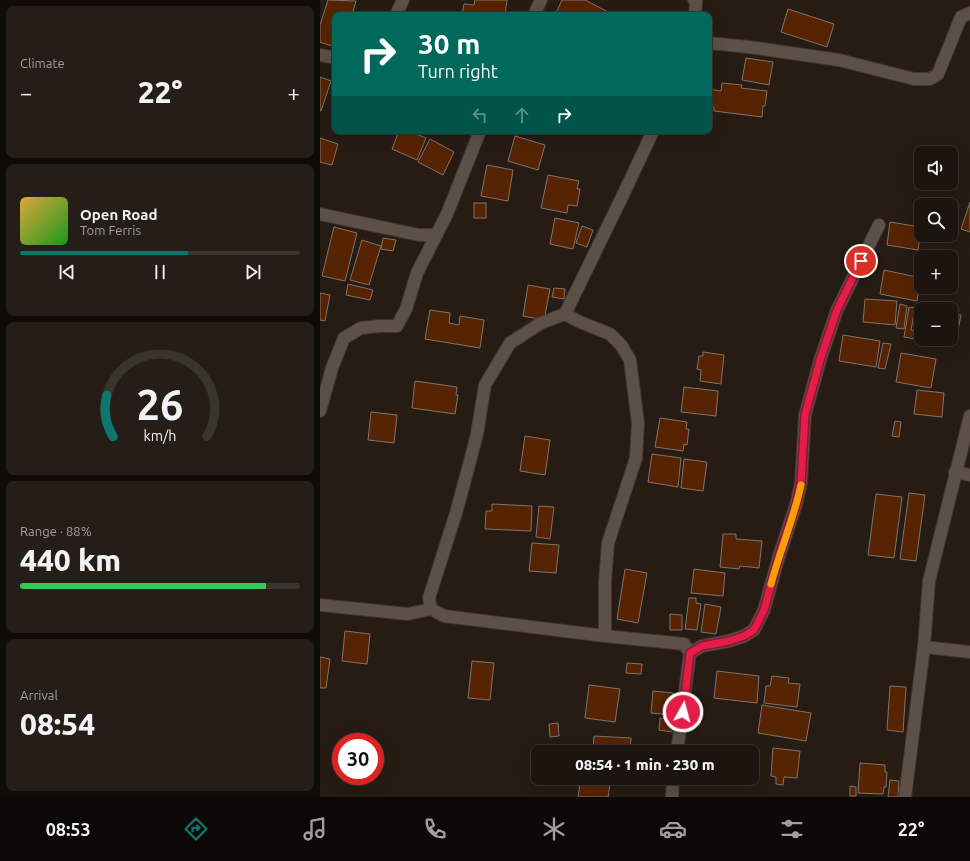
<!DOCTYPE html>
<html lang="en">
<head>
<meta charset="utf-8">
<style>
  body { margin:0; font-family:Ubuntu,sans-serif; background:#251e18; color:#f1f3f6; height:100vh; display:flex; flex-direction:column; font-size:15px; white-space:nowrap }
  * { box-sizing:border-box; margin:0 }
  p { font-size:13px; color:#a09f9e }
  .icon { flex:none; width:22px; height:22px; fill:none; stroke:currentColor; stroke-width:2; stroke-linecap:round; stroke-linejoin:round }
  .map { position:relative; flex:1; overflow:hidden }
  .sheet { display:flex; flex-direction:column; gap:6px; padding:6px; background:#0f0c08; width:320px }
  .sheet>* { flex:none }
  .guide { position:absolute; left:12px; top:12px; width:380px; height:122px; border-radius:8px; box-shadow:0 4px 16px #0002,0 0 0 1px #3a342f; background:#00695c; color:#fff; overflow:hidden }
  .tools { position:absolute; left:594px; top:146px; display:grid; gap:8px }
  .tools a { display:grid; place-items:center; width:44px; height:44px; border-radius:8px; background:#1c150f; box-shadow:0 4px 16px #0002,0 0 0 1px #3a342f; font-size:20px }
  .speed { position:absolute; left:12px; top:733px; display:flex; gap:8px; font-size:20px; font-weight:700; text-align:center }
  .speed>* { display:grid; place-content:center; width:52px; height:52px; border-radius:50%; background:#1c150f; box-shadow:0 4px 16px #0002,0 0 0 1px #3a342f; line-height:1 }
  .speed .limit { border:6px solid #d22; background:#fff; color:#111 }
  .pin { position:absolute; display:grid; place-items:center; width:34px; height:34px; color:#fff; margin:-17px; border:2px solid #fff; border-radius:50%; box-shadow:0 1px 4px #0007 }
  .me { position:absolute; width:44px; margin:-22px; rotate:7deg; stroke-linejoin:round; filter:drop-shadow(0 0 3px #0008) }
  .turn { display:flex; align-items:center; gap:14px; height:84px; padding:0 20px; font-size:18px }
  .turn .icon { width:52px; height:52px; stroke-width:2.5 }
  .turn b { display:block; font-size:28px; line-height:34px }
  .lanes { display:flex; align-items:center; height:38px; padding:0 20px; background:#0003; justify-content:center; gap:20px; direction:ltr }
  .lanes .off { opacity:.35 }
  .big { font-size:30px; font-weight:800; line-height:1.1 }
  .sheet .widget { flex:1; display:flex; flex-direction:column; justify-content:center; gap:6px; min-width:0; padding:0 14px; border-radius:8px; background:#251e18 }
  .sheet .dial { align-items:center; gap:0 }
  .dial svg { height:104px; overflow:visible; fill:none; stroke:#3a342f; stroke-width:7; stroke-linecap:round; text-anchor:middle }
  .dial text { fill:#f1f3f6; stroke:none }
  .song { display:flex; align-items:center; gap:12px }
  .cover { width:48px; height:48px; border-radius:6px; background:linear-gradient(135deg,hsl(40 70% 55%),hsl(120 70% 35%)) }
  .played { height:4px; border-radius:2px; background:linear-gradient(90deg,#0f766e 60%,#3a342f 60%) }
  .keys { display:flex; justify-content:space-around; direction:ltr }
  .heat { display:flex; justify-content:space-between; align-items:center; font-size:22px; direction:ltr }
  .charge { height:6px; border-radius:3px; background:linear-gradient(90deg,#34c759 88%,#3a342f 0) }
  .trip { position:absolute; left:211px; top:745px; width:228px; height:40px; border-radius:8px; background:#1c150f; box-shadow:0 4px 16px #0002,0 0 0 1px #3a342f; font-weight:800; line-height:40px; text-align:center }
  .dock { display:flex; height:64px; justify-content:space-around; align-items:center; background:#0b0806; color:#a09f9e }
  .dock .icon { width:28px; height:28px }
  .dock .on { color:#0f766e }
  .dock b { font-size:18px; color:#f1f3f6 }
  main { display:flex; flex:1; min-height:0 }
  .map>svg:first-child { display:block }
  .building { fill:#572403; stroke:#81726b }
  .lines { fill:none; stroke-linecap:round; stroke-linejoin:round }
  .minor-casing { stroke:#3e3631; stroke-width:14 }
  .minor { stroke:#5c5047; stroke-width:12 }
  .route-casing { stroke:#92132f; stroke-width:10 }
  .route { stroke:#e11d48; stroke-width:7 }
  .slow { stroke:#f59e0b; stroke-width:7 }
</style>
</head>
<body>
<main>
<section class="sheet">
<div class="widget"><p>Climate</p>
<div class="heat"><a>−</a><b class="big">22°</b><a>+</a></div>
</div>
<div class="widget">
<div class="song"><i class="cover"></i><div><b>Open Road</b><p>Tom Ferris</p></div></div>
<div class="played"></div>
<div class="keys"><svg class="icon" aria-label="previous" viewBox="0 0 24 24"><path d="M18 5L8 12l10 7zM5 5v14"/></svg><svg class="icon" aria-label="pause" viewBox="0 0 24 24"><path d="M8 5v14M16 5v14"/></svg><svg class="icon" aria-label="next" viewBox="0 0 24 24"><path d="M6 5l10 7-10 7zM19 5v14"/></svg></div>
</div>
<div class="widget dial"><svg viewBox="0 0 100 80">
<path d="M14 69A42 42 0 1 1 86 69"/>
<path d="M14 69A42 42 0 0 1 9 37" stroke="#0f766e"/>
<text x="50" y="56" font-size="32" font-weight="700">26</text>
<text x="50" y="72" font-size="11">km/h</text>
</svg></div>
<div class="widget"><p>Range · 88%</p><b class="big">440 km</b><div class="charge"></div></div>
<div class="widget"><p>Arrival</p><b class="big">08:54</b></div>
</section>
<div class="map">
<svg width="650" height="797" viewBox="0 0 650 797">
  <rect width="100%" height="100%" fill="#261c14"/>
  <!-- building -->
  <g class="building">
    <polygon points="8,0 36,1 32,15 15,15 15,47 0,42 0,25"/>
    <polygon points="155,0 187,0 185,15 142,15 144,4 154,5"/>
    <polygon points="242,0 265,0 292,14 291,15 235,15"/>
    <polygon points="468,9 514,24 507,47 461,32"/>
    <polygon points="426,58 453,62 449,85 422,80"/>
    <polygon points="0,77 11,81 1,111 0,111"/>
    <polygon points="402,83 422,85 421,88 447,91 445,106 443,106 442,117 394,111 394,107 389,106 389,89 401,91"/>
    <polygon points="79,131 89,131 106,138 97,160 72,149"/>
    <polygon points="195,136 225,145 218,170 188,161"/>
    <polygon points="0,138 18,144 12,165 0,162"/>
    <polygon points="110,139 134,152 123,175 98,162"/>
    <polygon points="167,165 193,170 188,201 161,196"/>
    <polygon points="228,175 259,181 257,189 260,189 257,206 248,205 247,213 221,208"/>
    <polygon points="650,202 650,232 641,229"/>
    <rect x="154" y="203" width="12" height="15"/>
    <polygon points="235,218 259,223 253,249 230,244"/>
    <polygon points="570,222 601,227 598,250 567,245"/>
    <polygon points="262,226 273,230 267,247 256,243"/>
    <polygon points="14,227 37,233 25,281 2,276"/>
    <polygon points="63,238 76,240 73,251 61,249"/>
    <polygon points="42,240 61,246 49,285 30,280"/>
    <polygon points="564,270 601,278 597,301 560,294"/>
    <polygon points="28,284 53,290 50,300 26,295"/>
    <polygon points="208,285 230,289 224,320 203,316"/>
    <polygon points="234,288 245,289 244,299 232,297"/>
    <polygon points="0,293 10,295 5,321 0,320"/>
    <polygon points="545,299 577,301 575,325 543,322"/>
    <polygon points="580,304 587,306 584,329 576,328"/>
    <polygon points="589,307 595,308 591,330 594,331 598,309 601,309 601,340 584,337"/>
    <polygon points="110,310 130,313 129,323 139,325 140,316 164,320 160,348 105,339"/>
    <polygon points="631,313 641,315 636,340 630,339"/>
    <polygon points="523,335 560,341 556,367 519,361"/>
    <polygon points="563,343 571,344 565,369 558,368"/>
    <polygon points="383,352 404,355 401,384 380,381 381,370 377,369 379,356 383,356"/>
    <polygon points="581,353 616,359 611,388 576,382"/>
    <polygon points="95,381 137,387 136,395 138,395 135,414 92,408"/>
    <polygon points="364,387 398,391 396,416 361,412"/>
    <polygon points="597,390 624,393 622,417 594,414"/>
    <polygon points="51,412 77,415 74,443 48,440"/>
    <polygon points="340,418 367,422 366,429 369,429 367,445 364,444 363,451 335,447"/>
    <polygon points="575,421 581,422 579,437 572,436"/>
    <polygon points="205,436 230,440 225,475 200,471"/>
    <polygon points="332,454 361,458 358,487 328,482"/>
    <polygon points="364,459 387,462 383,491 361,488"/>
    <polygon points="589,493 605,495 596,561 580,559"/>
    <polygon points="556,494 582,497 574,558 548,555"/>
    <polygon points="172,504 212,506 211,531 165,529 166,511 172,511"/>
    <polygon points="219,506 234,507 230,539 216,537"/>
    <polygon points="403,534 416,534 416,539 442,541 439,568 420,566 419,569 400,567"/>
    <polygon points="212,543 239,545 236,573 209,571"/>
    <polygon points="305,569 327,573 318,623 297,619"/>
    <polygon points="374,569 405,573 403,596 371,593"/>
    <polygon points="369,598 376,598 376,603 381,604 377,630 365,629"/>
    <polygon points="385,604 401,607 396,634 381,632"/>
    <polygon points="350,614 362,615 362,630 350,630"/>
    <polygon points="25,631 50,634 47,664 22,661"/>
    <polygon points="0,657 10,659 6,688 0,688"/>
    <polygon points="152,661 174,663 170,700 148,698"/>
    <polygon points="307,663 322,664 321,674 306,673"/>
    <polygon points="397,671 439,676 437,703 394,698"/>
    <polygon points="452,676 469,678 468,683 480,684 477,707 444,703 446,686 450,686"/>
    <polygon points="269,685 300,689 295,722 265,718"/>
    <polygon points="570,686 586,687 583,732 567,730"/>
    <polygon points="333,691 353,693 351,715 331,713"/>
    <polygon points="442,705 491,713 486,741 438,733"/>
    <polygon points="340,718 354,720 352,732 339,730"/>
    <polygon points="238,723 239,736 230,737 229,724"/>
    <polygon points="274,736 311,738 310,752 273,752"/>
    <polygon points="453,748 480,751 477,778 464,777 463,785 456,784 456,777 451,776"/>
    <polygon points="540,763 565,765 565,772 567,772 566,787 564,787 563,794 538,793"/>
    <polygon points="261,778 291,778 288,797 258,797"/>
    <polygon points="570,780 579,781 578,797 568,797"/>
    <polygon points="530,786 536,787 536,796 530,796"/>
  </g>
  <g class="lines">
    <defs>
      <g id="minor">
        <polyline points="374,0 376,2 375,15"/>
        <polyline points="76,15 83,0"/>
        <polyline points="214,15 221,0"/>
        <polyline points="389,43 429,47 519,60 594,79 610,79 618,74 641,17 650,13"/>
        <polyline points="0,55 15,58"/>
        <polyline points="333,131 302,197 245,314 221,323 190,343 165,385 157,434 149,465 136,513 109,598 111,609 124,616 285,636 364,644 370,653 357,752"/>
        <polyline points="0,214 99,235 116,235"/>
        <polyline points="245,314 260,322 290,334 301,345 310,360 318,423 316,458 288,543 285,581 285,636"/>
        <polyline points="0,411 12,368 24,338 41,328 60,326 77,326 86,309 97,273 127,214 160,131"/>
        <polyline points="635,472 650,475"/>
        <polyline points="0,605 88,614 111,609"/>
        <polyline points="604,647 650,652"/>
        <polyline points="370,653 382,646 409,641 424,636 434,630 444,610 459,556 476,505 481,483 485,415 501,357 517,310 559,225"/>
        <polyline points="352,797 353,778"/>
        <polyline points="585,797 604,647 609,581 650,416"/>
      </g>
    </defs>
    <!-- minor casing -->
    <use href="#minor" class="minor-casing"/>
    <!-- minor -->
    <use href="#minor" class="minor"/>
  </g>
  <g class="lines">
    <defs>
      <polyline id="route" points="363,712 370,653 382,646 409,641 424,636 434,630 444,610 459,556 476,505 481,483 485,415 489,400 501,357 517,310 541,261"/>
    </defs>
    <!-- route casing -->
    <use href="#route" class="route-casing"/>
    <!-- route -->
    <use href="#route" class="route"/>
    <!-- slow -->
    <path class="slow" d="M451,584C460,551 474,518 481,485"/>
  </g>
</svg>
<div class="tools">
<a><svg class="icon" aria-label="sound" viewBox="0 0 24 24"><path d="M4 9h4l5-4v14l-5-4H4zM17 9q2 3 0 6"/></svg></a>
<a><svg class="icon" aria-label="search" viewBox="0 0 24 24"><circle cx="10" cy="10" r="6"/><path d="M15 15l6 6"/></svg></a>
<a>+</a>
<a>−</a>
</div>
<div class="speed"><div class="limit">30</div></div>
<div class="pin" style="left:541px;top:261px;background:#d93025"><svg class="icon" aria-label="arrive" viewBox="0 0 24 24"><path d="M6 21V4h12l-3 4 3 4H6"/></svg></div>
<svg class="me" style="left:363px;top:712px" viewBox="-20 -20 40 40"><circle r="17" fill="#e11d48" stroke="#fff" stroke-width="3"/><path d="M0-11L8 9 0 5-8 9z" fill="#fff"/></svg>
<div class="trip">08:54 · 1 min · 230 m</div>
<div class="guide">
<div class="turn"><svg class="icon" aria-label="right" viewBox="0 0 24 24"><path d="M7 20v-9h11M14 6l5 5-5 5"/></svg><div><b>30 m</b>Turn right</div></div>
<div class="lanes"><svg class="icon off" aria-label="left" viewBox="0 0 24 24"><path d="M17 20v-9H6M10 6l-5 5 5 5"/></svg><svg class="icon off" aria-label="ahead" viewBox="0 0 24 24"><path d="M12 20V5M6 11l6-6 6 6"/></svg><svg class="icon" aria-label="right" viewBox="0 0 24 24"><path d="M7 20v-9h11M14 6l5 5-5 5"/></svg></div>
</div>
</div>
</main>
<nav class="dock">
<b>08:53</b>
<svg class="icon on" aria-label="directions" viewBox="0 0 24 24"><path d="M12 3l9 9-9 9-9-9zM9 14v-3h6M13 9l2 2-2 2"/></svg>
<svg class="icon" aria-label="music" viewBox="0 0 24 24"><path d="M9 18V5l10-2v13"/><circle cx="6" cy="18" r="3"/><circle cx="16" cy="16" r="3"/></svg>
<svg class="icon" aria-label="phone" viewBox="0 0 24 24"><path d="M5 4h4l2 5-3 2q2 4 5 5l2-3 5 2v4C11 20 4 13 5 4z"/></svg>
<svg class="icon" aria-label="climate" viewBox="0 0 24 24"><path d="M12 3v18M4 7l16 10M4 17L20 7"/></svg>
<svg class="icon" aria-label="car" viewBox="0 0 24 24"><path d="M5 17H2v-5l4-1 3-4h7l3 4 3 1v5h-3M9 17h6M6 11h13"/><circle cx="7" cy="17" r="2"/><circle cx="17" cy="17" r="2"/></svg>
<svg class="icon" aria-label="filters" viewBox="0 0 24 24"><path d="M4 7h16M4 17h16"/><circle cx="9" cy="7" r="2"/><circle cx="15" cy="17" r="2"/></svg>
<b>22°</b>
</nav>
</body>
</html>
